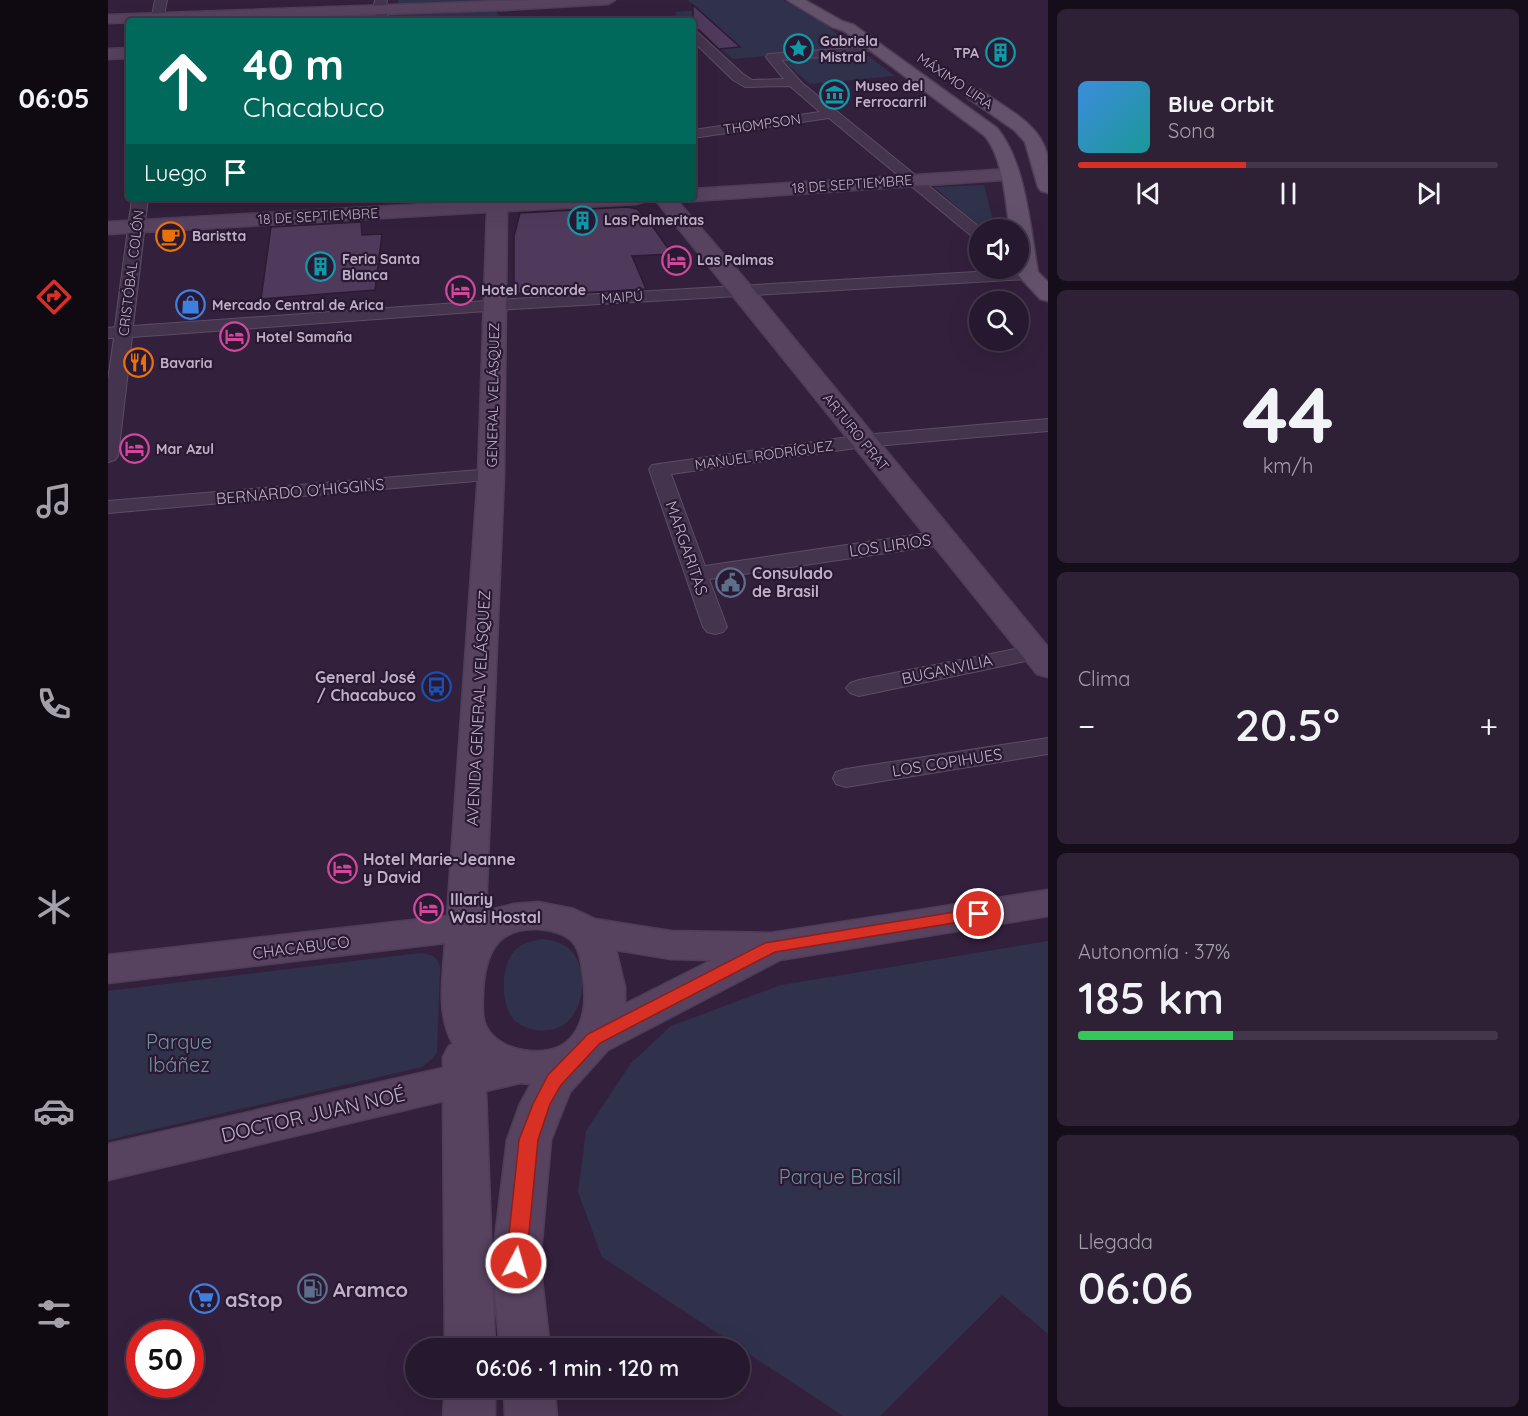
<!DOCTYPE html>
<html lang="es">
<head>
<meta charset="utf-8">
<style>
  body { margin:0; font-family:Quicksand,sans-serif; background:#2e2136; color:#f1f3f6; height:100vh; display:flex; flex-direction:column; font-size:22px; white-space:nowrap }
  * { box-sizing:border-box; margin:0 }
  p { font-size:20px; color:#a4a0aa }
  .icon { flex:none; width:33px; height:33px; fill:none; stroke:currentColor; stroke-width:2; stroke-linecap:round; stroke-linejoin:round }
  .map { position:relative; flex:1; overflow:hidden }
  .panel { display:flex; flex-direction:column; gap:9px; padding:9px; background:#150d19; width:480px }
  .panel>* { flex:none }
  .top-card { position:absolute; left:18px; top:18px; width:570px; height:183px; border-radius:6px; box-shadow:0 6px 24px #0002,0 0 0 2px #42374a; background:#00695c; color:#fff; overflow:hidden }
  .buttons { position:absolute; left:861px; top:219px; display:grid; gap:12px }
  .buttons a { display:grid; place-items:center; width:60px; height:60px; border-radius:50%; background:#26182e; box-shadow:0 6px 24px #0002,0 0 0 2px #42374a; font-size:30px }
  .speed { position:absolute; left:18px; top:1320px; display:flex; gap:12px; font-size:30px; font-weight:700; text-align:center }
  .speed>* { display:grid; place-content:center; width:78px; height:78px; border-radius:50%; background:#26182e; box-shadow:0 6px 24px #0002,0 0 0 2px #42374a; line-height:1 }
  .speed .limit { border:9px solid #d22; background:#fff; color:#111 }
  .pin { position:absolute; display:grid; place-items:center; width:51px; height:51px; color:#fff; margin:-26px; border:3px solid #fff; border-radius:50%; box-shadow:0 2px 6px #0007 }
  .me { position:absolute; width:66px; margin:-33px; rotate:6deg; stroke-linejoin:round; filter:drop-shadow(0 0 4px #0008) }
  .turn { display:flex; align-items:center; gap:21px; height:126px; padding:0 18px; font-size:27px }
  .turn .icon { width:78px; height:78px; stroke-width:2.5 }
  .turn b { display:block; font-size:42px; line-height:51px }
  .then { display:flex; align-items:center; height:57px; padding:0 18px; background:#0003; gap:12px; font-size:22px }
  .big { font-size:45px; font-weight:600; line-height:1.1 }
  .panel .widget { flex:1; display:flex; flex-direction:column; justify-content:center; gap:9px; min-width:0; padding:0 21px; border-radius:9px; background:#2e2136 }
  .panel .dial { align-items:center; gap:0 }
  .dial b { font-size:78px; line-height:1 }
  .song { display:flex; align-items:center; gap:18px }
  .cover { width:72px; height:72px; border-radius:9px; background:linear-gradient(135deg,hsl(210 70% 55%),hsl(180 70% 35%)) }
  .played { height:6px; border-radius:3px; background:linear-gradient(90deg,#d93025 40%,#42374a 40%) }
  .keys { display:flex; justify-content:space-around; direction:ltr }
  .heat { display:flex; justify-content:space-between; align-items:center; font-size:33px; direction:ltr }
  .charge { height:9px; border-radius:4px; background:linear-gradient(90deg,#34c759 37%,#42374a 0) }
  .trip { position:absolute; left:297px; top:1338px; width:345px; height:60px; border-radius:30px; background:#26182e; box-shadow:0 6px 24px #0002,0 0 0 2px #42374a; font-weight:600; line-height:60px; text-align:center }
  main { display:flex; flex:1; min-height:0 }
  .menu { display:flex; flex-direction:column; width:108px; justify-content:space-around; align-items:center; background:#0f0a12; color:#a4a0aa }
  .menu .icon { width:42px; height:42px }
  .menu .selected { color:#d93025 }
  .menu b { font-size:27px; color:#f1f3f6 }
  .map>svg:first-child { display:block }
  .green { fill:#30314b }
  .building { fill:#4f3a5b; stroke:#2c1b34; stroke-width:1.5 }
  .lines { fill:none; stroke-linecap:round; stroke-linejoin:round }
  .street-casing { stroke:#5d4c65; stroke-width:2 }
  .secondary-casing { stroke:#4e3d56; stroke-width:3 }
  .primary-casing { stroke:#4e3d56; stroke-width:3 }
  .street { fill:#45344d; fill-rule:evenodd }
  .secondary { fill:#574260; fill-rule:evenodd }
  .primary { fill:#64526d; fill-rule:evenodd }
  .route { fill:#d93025; stroke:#8d1f18; stroke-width:1.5 }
  .labels { text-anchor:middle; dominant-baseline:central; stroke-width:4.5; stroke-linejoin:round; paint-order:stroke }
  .far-poi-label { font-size:14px; font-weight:bold; fill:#c1afc9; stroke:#2a1932; text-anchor:start }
  .far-street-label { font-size:14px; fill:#c1afc9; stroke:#2a1932 }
  .street-label { font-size:16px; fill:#c1afc9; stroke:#2a1932 }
  .poi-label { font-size:16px; font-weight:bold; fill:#c1afc9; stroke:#2a1932; text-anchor:start }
  .near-park-label { font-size:20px; fill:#6c91a1; stroke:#2a1932 }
  .near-street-label { font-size:20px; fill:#c1afc9; stroke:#2a1932 }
  .near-poi-label { font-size:20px; font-weight:bold; fill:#c1afc9; stroke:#2a1932; text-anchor:start }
</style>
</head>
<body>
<main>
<nav class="menu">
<b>06:05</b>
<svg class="icon selected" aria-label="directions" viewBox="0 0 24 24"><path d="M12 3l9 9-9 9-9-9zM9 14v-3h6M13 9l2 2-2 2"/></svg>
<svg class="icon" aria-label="music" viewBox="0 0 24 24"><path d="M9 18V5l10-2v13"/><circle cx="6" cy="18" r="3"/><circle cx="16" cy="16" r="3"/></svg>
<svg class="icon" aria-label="phone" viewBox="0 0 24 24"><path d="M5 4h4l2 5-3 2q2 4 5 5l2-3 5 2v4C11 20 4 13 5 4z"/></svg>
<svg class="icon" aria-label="climate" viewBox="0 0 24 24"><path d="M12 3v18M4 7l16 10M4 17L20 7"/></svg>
<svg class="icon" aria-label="car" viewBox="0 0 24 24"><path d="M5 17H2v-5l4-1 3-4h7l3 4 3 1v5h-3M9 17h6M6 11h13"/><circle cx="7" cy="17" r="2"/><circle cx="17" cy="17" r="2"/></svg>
<svg class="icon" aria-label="filters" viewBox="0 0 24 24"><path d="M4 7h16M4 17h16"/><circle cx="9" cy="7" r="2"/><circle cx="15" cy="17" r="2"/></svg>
</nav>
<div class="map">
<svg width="940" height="1416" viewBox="0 0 940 1416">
  <rect width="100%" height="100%" fill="#33203d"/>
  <!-- green -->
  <g class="green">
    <polygon points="290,0 453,0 290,6"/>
    <polygon points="580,0 675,0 709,18 743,45 742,47 736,49 625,59 585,25 585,21 566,20 563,16 569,15 567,12 590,10"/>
    <polygon points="387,9 395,21 281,21 279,13"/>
    <polygon points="750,53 756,53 787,76 702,84 672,59"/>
    <polygon points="876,185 887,229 875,229 826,187"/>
    <path d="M434,939C443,940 452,942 460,948C487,969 476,1042 424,1029C415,1027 407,1023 402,1014C392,995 393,959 412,946C419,942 426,941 434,939Z"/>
    <polygon points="940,941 940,1334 894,1295 772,1416 735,1416 494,1257 470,1192 478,1131 523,1063 563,1026 673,985"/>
    <path d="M311,953C322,954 331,956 332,969L329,1052L325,1058L314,1067L0,1140V991Z"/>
  </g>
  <!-- building -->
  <g class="building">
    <polygon points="585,5 632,47 611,49 591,30 585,29"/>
    <polygon points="519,207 529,209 545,227 564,254 524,256 538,289 420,296 406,292 406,236 412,213"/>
    <polygon points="253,222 254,235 274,234 267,290 153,299 163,227"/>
  </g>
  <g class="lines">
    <defs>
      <g id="street">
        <polygon points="47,0 59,0 55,21 43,21"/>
        <polygon points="267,0 279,0 277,10 282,21 270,21 265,10"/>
        <polygon points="585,31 589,32 635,74 644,80 676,79 658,57 660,54 759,47 761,50 755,54 673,60 694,83 875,230 872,230 872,240 866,238 721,118 585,138 585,130 712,112 682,86 637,87 625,80 585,41"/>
        <polygon points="24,198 40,198 25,326 405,299 920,269 928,274 920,279 405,309 24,337 10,456 7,460 0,462 0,380 6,338 0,338 0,328 7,327"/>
        <polygon points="940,419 940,431 755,447 563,474 597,566 833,531 841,533 844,538 841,543 833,545 601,579 619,627 615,632 607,634 599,632 595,627 541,469 544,465 755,435"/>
        <polygon points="383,469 390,471 393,475 390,479 0,513 0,501"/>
        <polygon points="928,645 937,647 940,652 937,657 751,696 742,693 738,688 742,683 751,680"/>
        <polygon points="940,738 940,754 738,787 728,784 725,778 728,772 738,769"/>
      </g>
      <g id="secondary">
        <polygon points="425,0 507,0 500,4 397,10 0,23 0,15"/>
        <polygon points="21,48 21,58 0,59 0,49"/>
        <polygon points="902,169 909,171 912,175 909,179 585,201 577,198 585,198 585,189"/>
        <path d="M423,198H538L535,202L528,204L399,211L396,475L378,911L406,904L430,902L466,909L487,919L563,931L663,933L940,890V916L672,960L500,1050L462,1092L443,1140L432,1263L442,1348H392L384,1263L399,1140L412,1104L423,1084L412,1083L378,1091L387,1348H337L335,1101L0,1180V1144L335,1068V1057L341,1046L345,1044C328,1014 335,977 337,943L0,983V955L339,916L370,475L379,212L0,234V222ZM430,929C443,930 459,933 467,945C472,953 474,966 475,976C481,1015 470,1055 422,1051C407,1050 387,1043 379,1028C373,1018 375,1003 375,992C377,955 388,927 430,929ZM508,950L563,959L604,960L517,1004V987Z"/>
        <polygon points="546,198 567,198 642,285 940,647 940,677 929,674"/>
        <polygon points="337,1388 387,1388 387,1416 335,1416"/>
        <polygon points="396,1388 446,1388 449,1416 397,1416"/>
      </g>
      <g id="primary">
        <path d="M679,0H697L734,21L746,25L889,128C918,163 922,228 930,272L940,282V301L932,299L909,274L910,230H902C897,200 896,160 877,136L736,31L724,27Z"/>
        <path d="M866,89L872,90C896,107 933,124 939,155C940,166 940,181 940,193L933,191L930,187L917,142L906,130L860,98L858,94L860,90Z"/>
      </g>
    </defs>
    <!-- street casing -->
    <use href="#street" class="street-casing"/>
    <!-- secondary casing -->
    <use href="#secondary" class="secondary-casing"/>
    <!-- primary casing -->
    <use href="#primary" class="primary-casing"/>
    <!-- street -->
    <use href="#street" class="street"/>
    <!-- secondary -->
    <use href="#secondary" class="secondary"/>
    <!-- primary -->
    <use href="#primary" class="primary"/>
  </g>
  <!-- route -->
  <polygon class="route" points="871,908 876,910 879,914 876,918 667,952 492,1043 453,1085 442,1104 430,1140 418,1263 415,1269 408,1271 401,1269 398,1263 411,1140 425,1104 440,1075 480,1034 657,943"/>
  <!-- icons -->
  <defs>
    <symbol id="sight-ring" viewBox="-11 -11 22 22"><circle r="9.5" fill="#2a1932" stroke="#0f9aa8" stroke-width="1.5"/><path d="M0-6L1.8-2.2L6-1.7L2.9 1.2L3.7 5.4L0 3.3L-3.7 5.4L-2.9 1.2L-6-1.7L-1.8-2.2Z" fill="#0f9aa8"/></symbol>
    <symbol id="building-ring" viewBox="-11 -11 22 22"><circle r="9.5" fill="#2a1932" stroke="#0f9aa8" stroke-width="1.5"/><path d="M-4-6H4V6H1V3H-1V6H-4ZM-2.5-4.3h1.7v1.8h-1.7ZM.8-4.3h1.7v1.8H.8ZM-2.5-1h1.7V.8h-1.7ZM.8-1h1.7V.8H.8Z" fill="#0f9aa8"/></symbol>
    <symbol id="museum-ring" viewBox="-11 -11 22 22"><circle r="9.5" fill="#2a1932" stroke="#0f9aa8" stroke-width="1.5"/><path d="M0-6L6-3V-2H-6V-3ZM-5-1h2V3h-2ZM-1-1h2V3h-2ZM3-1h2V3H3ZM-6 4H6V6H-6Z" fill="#0f9aa8"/></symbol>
    <symbol id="cafe-ring" viewBox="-11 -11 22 22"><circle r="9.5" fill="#2a1932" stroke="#e8710a" stroke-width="1.5"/><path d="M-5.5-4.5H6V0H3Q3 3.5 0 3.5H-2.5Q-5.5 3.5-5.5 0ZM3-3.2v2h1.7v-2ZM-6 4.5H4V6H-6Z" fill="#e8710a"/></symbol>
    <symbol id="hotel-ring" viewBox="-11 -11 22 22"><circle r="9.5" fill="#2a1932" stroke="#d1479c" stroke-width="1.5"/><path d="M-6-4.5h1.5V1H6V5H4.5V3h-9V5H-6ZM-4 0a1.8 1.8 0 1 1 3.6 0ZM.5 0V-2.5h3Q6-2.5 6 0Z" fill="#d1479c"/></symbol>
    <symbol id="shop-ring" viewBox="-11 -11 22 22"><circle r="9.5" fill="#2a1932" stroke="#3f7fe0" stroke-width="1.5"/><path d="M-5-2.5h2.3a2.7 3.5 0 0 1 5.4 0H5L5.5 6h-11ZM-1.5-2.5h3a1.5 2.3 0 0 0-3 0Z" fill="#3f7fe0"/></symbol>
    <symbol id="restaurant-ring" viewBox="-11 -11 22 22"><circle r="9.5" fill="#2a1932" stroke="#e8710a" stroke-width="1.5"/><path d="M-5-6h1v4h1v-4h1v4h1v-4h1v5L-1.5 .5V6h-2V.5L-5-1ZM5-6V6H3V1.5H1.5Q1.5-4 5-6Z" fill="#e8710a"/></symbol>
    <symbol id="civic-ring" viewBox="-11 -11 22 22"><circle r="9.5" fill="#2a1932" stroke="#5c6f8a" stroke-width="1.5"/><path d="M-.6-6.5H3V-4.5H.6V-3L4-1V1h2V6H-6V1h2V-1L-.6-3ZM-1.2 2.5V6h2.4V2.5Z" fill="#5c6f8a"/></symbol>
    <symbol id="bus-ring" viewBox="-11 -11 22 22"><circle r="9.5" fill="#2a1932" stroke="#1a4fb4" stroke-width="1.5"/><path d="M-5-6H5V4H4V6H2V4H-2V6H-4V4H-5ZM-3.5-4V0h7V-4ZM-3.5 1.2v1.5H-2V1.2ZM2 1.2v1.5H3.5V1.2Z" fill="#1a4fb4"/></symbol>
    <symbol id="fuel-ring" viewBox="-11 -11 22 22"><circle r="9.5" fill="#2a1932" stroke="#5c6f8a" stroke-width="1.5"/><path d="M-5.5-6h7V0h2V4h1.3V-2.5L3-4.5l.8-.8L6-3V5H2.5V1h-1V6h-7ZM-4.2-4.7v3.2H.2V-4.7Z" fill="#5c6f8a"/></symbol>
    <symbol id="supermarket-ring" viewBox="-11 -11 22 22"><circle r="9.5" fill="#2a1932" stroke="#3f7fe0" stroke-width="1.5"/><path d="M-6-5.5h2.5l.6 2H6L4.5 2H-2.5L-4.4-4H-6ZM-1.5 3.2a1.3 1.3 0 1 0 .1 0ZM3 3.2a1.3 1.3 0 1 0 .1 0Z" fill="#3f7fe0"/></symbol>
  </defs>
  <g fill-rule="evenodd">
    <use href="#sight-ring" x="674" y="32" width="33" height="33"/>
    <use href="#building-ring" x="876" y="36" width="33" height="33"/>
    <use href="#museum-ring" x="710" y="78" width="33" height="33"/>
    <use href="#building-ring" x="458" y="204" width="33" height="33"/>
    <use href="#cafe-ring" x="46" y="220" width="33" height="33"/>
    <use href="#hotel-ring" x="552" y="244" width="33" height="33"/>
    <use href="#building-ring" x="196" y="250" width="33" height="33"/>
    <use href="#hotel-ring" x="336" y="274" width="33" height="33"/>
    <use href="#shop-ring" x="66" y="288" width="33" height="33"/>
    <use href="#hotel-ring" x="110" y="320" width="33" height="33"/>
    <use href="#restaurant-ring" x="14" y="346" width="33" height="33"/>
    <use href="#hotel-ring" x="10" y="432" width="33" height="33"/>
    <use href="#civic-ring" x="606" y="566" width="33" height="33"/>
    <use href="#bus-ring" x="312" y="670" width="33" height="33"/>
    <use href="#hotel-ring" x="218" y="852" width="33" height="33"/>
    <use href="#hotel-ring" x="304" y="892" width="33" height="33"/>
    <use href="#fuel-ring" x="188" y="1272" width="33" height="33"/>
    <use href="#supermarket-ring" x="80" y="1282" width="33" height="33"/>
  </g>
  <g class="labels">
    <!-- far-poi labels -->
    <g class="far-poi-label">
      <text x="712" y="41">Gabriela<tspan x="712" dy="16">Mistral</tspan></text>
      <text x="871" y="53" text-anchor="end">TPA</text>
      <text x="747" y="86">Museo del<tspan x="747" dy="16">Ferrocarril</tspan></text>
      <text x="496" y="220">Las Palmeritas</text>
      <text x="84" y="236">Baristta</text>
      <text x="234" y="259">Feria Santa<tspan x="234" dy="16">Blanca</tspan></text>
      <text x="589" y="260">Las Palmas</text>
      <text x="373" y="290">Hotel Concorde</text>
      <text x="104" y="305">Mercado Central de Arica</text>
      <text x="148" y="337">Hotel Samaña</text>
      <text x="52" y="363">Bavaria</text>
      <text x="48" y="449">Mar Azul</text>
    </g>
    <!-- far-street labels -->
    <g class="far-street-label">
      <text transform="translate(847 81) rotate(34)">MÁXIMO LIRA</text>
      <text transform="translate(654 124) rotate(-8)">THOMPSON</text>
      <text transform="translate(744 184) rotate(-4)">18 DE SEPTIEMBRE</text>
      <text transform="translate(210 216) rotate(-3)">18 DE SEPTIEMBRE</text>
      <text transform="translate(23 273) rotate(-83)">CRISTÓBAL COLÓN</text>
      <text transform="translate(514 297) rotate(-4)">MAIPÚ</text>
      <text transform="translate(385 395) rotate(-89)">GENERAL VELÁSQUEZ</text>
      <text transform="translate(748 432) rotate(51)">ARTURO PRAT</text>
      <text transform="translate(656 455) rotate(-8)">MANUEL RODRÍGUEZ</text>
    </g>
    <!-- street labels -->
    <g class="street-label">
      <text transform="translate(192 491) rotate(-5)">BERNARDO O'HIGGINS</text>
      <text transform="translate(782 545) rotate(-8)">LOS LIRIOS</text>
      <text transform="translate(579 548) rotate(71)">MARGARITAS</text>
      <text transform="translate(839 669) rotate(-12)">BUGANVILIA</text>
      <text transform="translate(370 708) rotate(-87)">AVENIDA GENERAL VELÁSQUEZ</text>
      <text transform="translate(839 762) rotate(-9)">LOS COPIHUES</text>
      <text transform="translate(193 947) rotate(-7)">CHACABUCO</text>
    </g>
    <!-- poi labels -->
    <g class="poi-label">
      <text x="644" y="573">Consulado<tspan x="644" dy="18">de Brasil</tspan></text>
      <text x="308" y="677" text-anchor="end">General José<tspan x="308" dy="18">/ Chacabuco</tspan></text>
      <text x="255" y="859">Hotel Marie-Jeanne<tspan x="255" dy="18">y David</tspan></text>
      <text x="342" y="899">Illariy<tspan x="342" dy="18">Wasi Hostal</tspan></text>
    </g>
    <!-- near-park labels -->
    <g class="near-park-label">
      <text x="71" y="1041">Parque<tspan x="71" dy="23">Ibáñez</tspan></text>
      <text x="732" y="1176">Parque Brasil</text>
    </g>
    <!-- near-street labels -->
    <g class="near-street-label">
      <text transform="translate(205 1114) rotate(-13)">DOCTOR JUAN NOÉ</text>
    </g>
    <!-- near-poi labels -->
    <g class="near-poi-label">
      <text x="225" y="1289">Aramco</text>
      <text x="117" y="1299">aStop</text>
    </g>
  </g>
</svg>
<div class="buttons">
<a><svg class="icon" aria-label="sound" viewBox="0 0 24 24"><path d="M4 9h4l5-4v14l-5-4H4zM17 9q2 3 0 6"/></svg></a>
<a><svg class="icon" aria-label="search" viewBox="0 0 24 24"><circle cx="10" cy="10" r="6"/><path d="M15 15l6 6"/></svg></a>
</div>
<div class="speed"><div class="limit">50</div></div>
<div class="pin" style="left:871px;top:914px;background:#d93025"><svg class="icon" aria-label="arrive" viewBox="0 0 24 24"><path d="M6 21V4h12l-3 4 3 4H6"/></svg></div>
<svg class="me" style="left:408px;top:1263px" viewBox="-20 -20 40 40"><circle r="17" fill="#d93025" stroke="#fff" stroke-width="3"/><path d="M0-11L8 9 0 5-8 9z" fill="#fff"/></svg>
<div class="trip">06:06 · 1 min · 120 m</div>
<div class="top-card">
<div class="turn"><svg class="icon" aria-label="ahead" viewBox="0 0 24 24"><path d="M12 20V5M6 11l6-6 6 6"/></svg><div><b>40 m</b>Chacabuco</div></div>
<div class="then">Luego<svg class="icon" aria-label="arrive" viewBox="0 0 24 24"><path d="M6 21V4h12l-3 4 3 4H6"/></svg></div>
</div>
</div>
<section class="panel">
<div class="widget">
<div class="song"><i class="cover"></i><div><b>Blue Orbit</b><p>Sona</p></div></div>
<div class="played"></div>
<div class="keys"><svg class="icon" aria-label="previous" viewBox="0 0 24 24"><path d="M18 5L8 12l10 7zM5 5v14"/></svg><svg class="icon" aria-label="pause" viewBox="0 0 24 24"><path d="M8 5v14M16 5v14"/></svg><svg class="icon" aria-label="next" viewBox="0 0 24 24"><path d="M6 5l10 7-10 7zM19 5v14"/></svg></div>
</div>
<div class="widget dial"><b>44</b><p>km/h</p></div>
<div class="widget"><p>Clima</p>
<div class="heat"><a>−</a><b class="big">20.5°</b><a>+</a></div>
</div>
<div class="widget"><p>Autonomía · 37%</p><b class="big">185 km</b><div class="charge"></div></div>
<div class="widget"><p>Llegada</p><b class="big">06:06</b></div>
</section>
</main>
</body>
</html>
